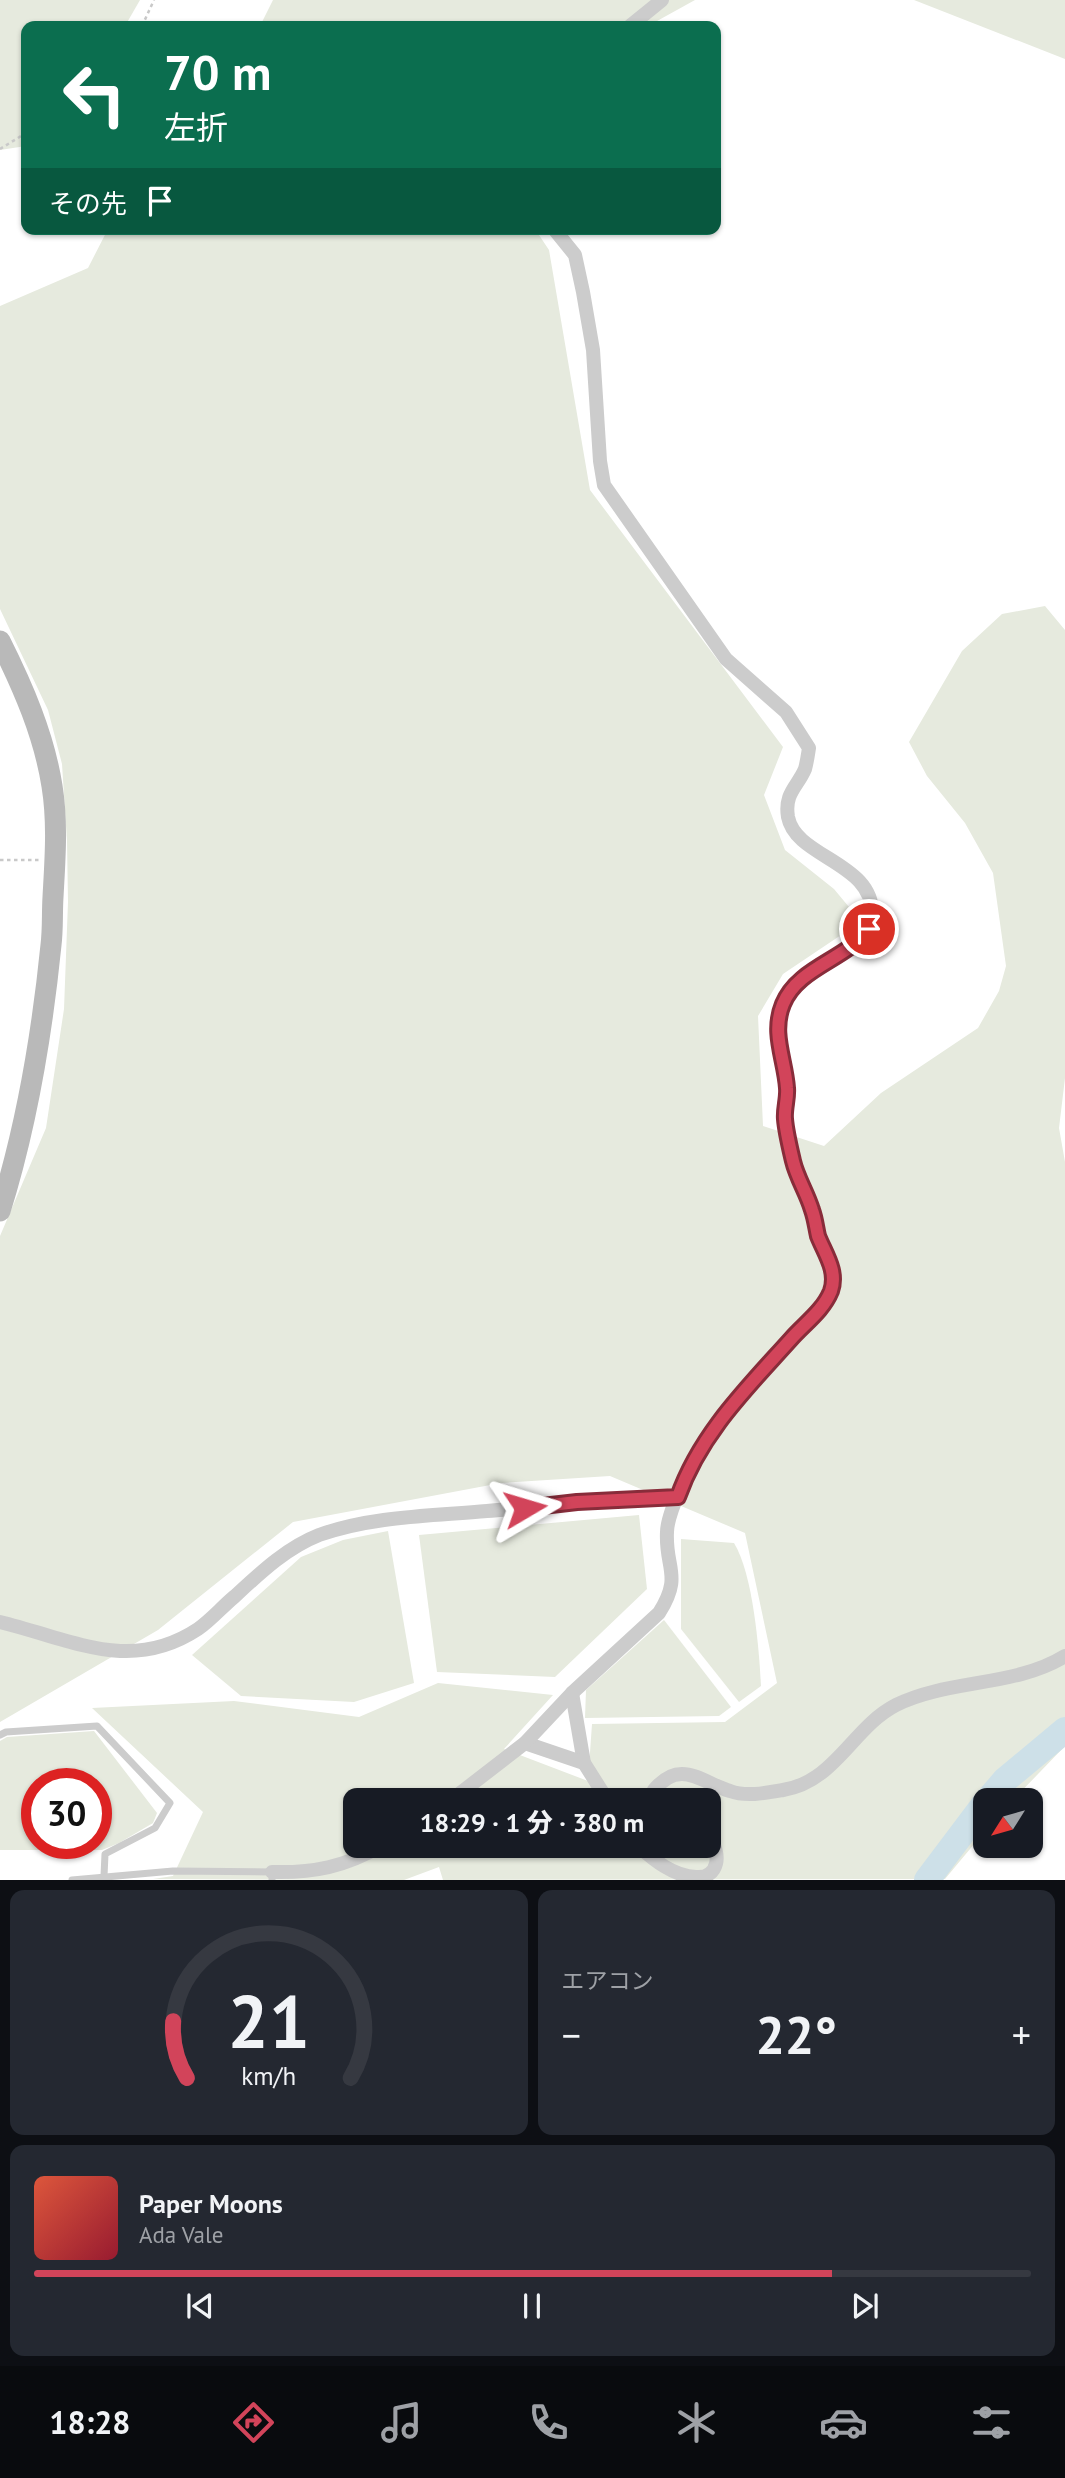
<!DOCTYPE html>
<html lang="ja">
<head>
<meta charset="utf-8">
<style>
  body { margin:0; font-family:"PT Sans","Noto Sans JP",sans-serif; background:#242831; color:#f1f3f6; height:100vh; display:flex; flex-direction:column; font-size:26px; white-space:nowrap }
  * { box-sizing:border-box; margin:0 }
  p { font-size:23px; color:#9ea1a6 }
  .icon { flex:none; width:38px; height:38px; fill:none; stroke:currentColor; stroke-width:2; stroke-linecap:round; stroke-linejoin:round }
  .map { position:relative; height:1880px; overflow:hidden }
  .sheet { display:flex; flex-direction:column; gap:10px; padding:10px; background:#0d0f14; flex:1 }
  .sheet>* { flex:none }
  .guide { position:absolute; left:21px; top:21px; width:700px; height:214px; border-radius:14px; box-shadow:0 2px 5px #0004; background:#0b6e4f; color:#fff; overflow:hidden }
  .needle { width:46px; rotate:233deg }
  .controls { position:absolute; left:973px; top:1788px; display:grid; gap:14px }
  .controls a { display:grid; place-items:center; width:70px; height:70px; border-radius:14px; background:#171b24; box-shadow:0 2px 5px #0004; font-size:35px }
  .speed { position:absolute; left:21px; top:1768px; display:flex; gap:14px; font-size:35px; font-weight:700; text-align:center }
  .speed>* { display:grid; place-content:center; width:91px; height:91px; border-radius:50%; background:#171b24; box-shadow:0 2px 5px #0004; line-height:1 }
  .speed .limit { border:10px solid #d22; background:#fff; color:#111 }
  .pin { position:absolute; display:grid; place-items:center; width:60px; height:60px; color:#fff; margin:-30px; border:4px solid #fff; border-radius:50%; box-shadow:0 2px 7px #0007 }
  .me { position:absolute; width:77px; margin:-38px; rotate:83deg; stroke-linejoin:round; filter:drop-shadow(0 0 5px #0008) }
  .turn { display:flex; align-items:center; gap:24px; height:147px; padding:0 28px; font-size:32px }
  .turn .icon { width:91px; height:91px; stroke-width:2.5 }
  .turn b { display:block; font-size:49px; line-height:60px }
  .then { display:flex; align-items:center; height:66px; padding:0 28px; background:#0003; gap:14px; font-size:26px }
  .big { font-size:52px; font-weight:800; line-height:1.1 }
  .sheet .tile { flex:1; display:flex; flex-direction:column; justify-content:center; gap:10px; min-width:0; padding:0 24px; border-radius:14px; background:#242831 }
  .sheet .dial { align-items:center; gap:0 }
  .dial svg { height:182px; overflow:visible; fill:none; stroke:#363941; stroke-width:7; stroke-linecap:round; text-anchor:middle }
  .dial text { fill:#f1f3f6; stroke:none }
  .song { display:flex; align-items:center; gap:21px }
  .cover { width:84px; height:84px; border-radius:10px; background:linear-gradient(135deg,hsl(10 70% 55%),hsl(350 70% 35%)) }
  .played { height:7px; border-radius:4px; background:linear-gradient(90deg,#d2445a 80%,#363941 80%) }
  .keys { display:flex; justify-content:space-around; direction:ltr }
  .heat { display:flex; justify-content:space-between; align-items:center; font-size:38px; direction:ltr }
  .sheet .tiles { flex:1; display:grid; gap:10px; grid-template-columns:1fr 1fr }
  .tile:last-child { grid-column:span 2 }
  .trip { position:absolute; left:343px; top:1788px; width:378px; height:70px; border-radius:14px; background:#171b24; box-shadow:0 2px 5px #0004; font-weight:800; line-height:70px; text-align:center }
  .menu { display:flex; height:112px; justify-content:space-around; align-items:center; background:#090b0e; color:#9ea1a6 }
  .menu .icon { width:49px; height:49px }
  .menu .on { color:#d2445a }
  .menu b { font-size:32px; color:#f1f3f6 }
  .map>svg:first-child { display:block }
  .green { fill:#e6eade; fill-rule:evenodd }
  .lines { fill:none; stroke-linecap:round; stroke-linejoin:round }
  .river { stroke:#cde0e8; stroke-width:26 }
  .path { stroke:#c9c9c9; stroke-width:2.5; stroke-dasharray:3.5 3.5; stroke-linecap:butt }
  .lane { stroke:#ccc; stroke-width:7 }
  .street { stroke:#ccc; stroke-width:14 }
  .secondary { stroke:#b9b9b9; stroke-width:21 }
  .route-casing { stroke:#882c3a; stroke-width:18 }
  .route { stroke:#d2445a; stroke-width:12 }
</style>
</head>
<body>
<div class="map">
<svg width="1065" height="1880" viewBox="0 0 1065 1880">
  <rect width="100%" height="100%" fill="#fff"/>
  <!-- green -->
  <g class="green">
    <polygon points="0,0 140,0 125,26 26,26 26,146 0,150"/>
    <polygon points="273,0 695,0 648,26 260,26"/>
    <polygon points="914,0 1065,0 1065,59"/>
    <path d="M108,229H535L549,250L590,490L783,747L764,795L785,850L834,889L849,907L847,931L783,974L758,1016L763,1126L824,1146L881,1093L978,1028L999,991L1006,966L993,873L965,823L927,776L909,742L962,651L1002,614L1045,606L1065,630V1078L1059,1128L1065,1162V1746L1012,1801H985V1831L945,1879L443,1880L439,1867L404,1880L153,1879L173,1876L203,1812L92,1708L234,1701L359,1717L438,1683L553,1695L504,1749L588,1781L592,1724L725,1722L777,1683L745,1533L610,1476L501,1483L293,1522L158,1630L0,1722V1236L46,1128L64,1009L68,902L67,841L62,764L48,710L0,609V306L88,268ZM355,1801H709V1846H355Z"/>
    <polygon points="639,1515 647,1589 555,1677 437,1672 419,1535"/>
    <polygon points="388,1531 414,1683 354,1702 241,1696 192,1655 301,1557 343,1540"/>
    <path d="M681,1539L734,1543C753,1574 759,1648 761,1686L739,1702L681,1629Z"/>
    <polygon points="664,1620 731,1707 719,1716 585,1718 586,1690"/>
    <path d="M94,1731L157,1813L153,1823L119,1843L102,1850H0V1741L7,1737ZM37,1783H96V1843H37Z"/>
  </g>
  <g class="lines">
    <!-- river -->
    <g class="river">
      <polyline points="987,1801 1005,1780 1065,1730"/>
      <polyline points="927,1880 985,1803"/>
    </g>
    <!-- path -->
    <g class="path">
      <polyline points="142,26 154,0"/>
      <polyline points="0,149 26,133"/>
      <polyline points="0,860 39,860"/>
    </g>
    <!-- lane -->
    <g class="lane">
      <polyline points="0,1735 6,1732 97,1726 170,1803 155,1828 105,1854 104,1876"/>
      <polyline points="72,1880 173,1871 272,1872 272,1880"/>
    </g>
    <!-- street -->
    <g class="street">
      <polyline points="630,26 662,0"/>
      <path d="M0,1622C71,1639 130,1674 198,1629C211,1620 222,1607 234,1597C260,1573 286,1548 319,1535C372,1516 432,1516 487,1511C551,1506 614,1499 678,1497"/>
      <polyline points="572,1693 584,1763 608,1801"/>
      <polyline points="525,1743 584,1763"/>
      <path d="M450,1801L525,1743L572,1693L659,1613C683,1575 665,1569 667,1532C667,1514 690,1465 700,1449C724,1409 760,1374 791,1339C807,1321 831,1305 834,1280C835,1265 823,1249 818,1235C815,1227 815,1218 812,1209C802,1179 786,1151 785,1118C785,1108 788,1097 787,1087C784,1063 775,1043 779,1019C791,961 868,960 872,918C877,862 796,859 788,817C784,793 798,786 805,769C807,762 808,754 809,748L786,712L726,659L604,485L600,461L593,350L583,292L575,255L554,229"/>
      <path d="M655,1801L654,1790C680,1758 701,1782 730,1791C746,1797 766,1793 783,1790C835,1782 853,1727 896,1705C948,1679 1015,1687 1065,1656"/>
      <path d="M638,1846C654,1860 673,1876 696,1877C719,1879 722,1852 709,1839"/>
      <path d="M272,1872C314,1873 344,1867 381,1846"/>
    </g>
    <!-- secondary -->
    <path class="secondary" d="M0,641C23,687 44,735 52,786C58,823 55,860 53,897C52,913 53,929 51,945C42,1034 27,1125 0,1211"/>
  </g>
  <g class="lines">
    <defs>
      <path id="route" d="M525,1508L577,1502L678,1497C700,1434 747,1388 791,1339C804,1324 823,1311 831,1291C838,1271 825,1254 818,1236C816,1227 815,1218 812,1210C807,1193 797,1178 793,1161C790,1148 786,1132 785,1119C784,1109 788,1098 787,1088C785,1059 771,1033 783,1004C798,967 846,960 869,929"/>
    </defs>
    <!-- route casing -->
    <use href="#route" class="route-casing"/>
    <!-- route -->
    <use href="#route" class="route"/>
  </g>
</svg>
<div class="controls">
<a><svg class="needle" viewBox="-14 -14 28 28"><path d="M0-13l5 13h-10z" fill="#e53935"/><path d="M0 13l5-13h-10z" fill="#9ea1a6"/></svg></a>
</div>
<div class="speed"><div class="limit">30</div></div>
<div class="pin" style="left:869px;top:929px;background:#d93025"><svg class="icon" aria-label="arrive" viewBox="0 0 24 24"><path d="M6 21V4h12l-3 4 3 4H6"/></svg></div>
<svg class="me" style="left:525px;top:1508px" viewBox="-20 -20 40 40"><path d="M0-17L14 15 0 8-14 15z" fill="#d2445a" stroke="#fff" stroke-width="4"/></svg>
<div class="trip">18:29 · 1 分 · 380 m</div>
<div class="guide">
<div class="turn"><svg class="icon" aria-label="left" viewBox="0 0 24 24"><path d="M17 20v-9H6M10 6l-5 5 5 5"/></svg><div><b>70 m</b>左折</div></div>
<div class="then">その先<svg class="icon" aria-label="arrive" viewBox="0 0 24 24"><path d="M6 21V4h12l-3 4 3 4H6"/></svg></div>
</div>
</div>
<section class="sheet">
<div class="tiles">
<div class="tile dial"><svg viewBox="0 0 100 80">
<path d="M14 69A42 42 0 1 1 86 69"/>
<path d="M14 69A42 42 0 0 1 8 44" stroke="#d2445a"/>
<text x="50" y="56" font-size="32" font-weight="700">21</text>
<text x="50" y="72" font-size="11">km/h</text>
</svg></div>
<div class="tile"><p>エアコン</p>
<div class="heat"><a>−</a><b class="big">22°</b><a>+</a></div>
</div>
<div class="tile">
<div class="song"><i class="cover"></i><div><b>Paper Moons</b><p>Ada Vale</p></div></div>
<div class="played"></div>
<div class="keys"><svg class="icon" aria-label="previous" viewBox="0 0 24 24"><path d="M18 5L8 12l10 7zM5 5v14"/></svg><svg class="icon" aria-label="pause" viewBox="0 0 24 24"><path d="M8 5v14M16 5v14"/></svg><svg class="icon" aria-label="next" viewBox="0 0 24 24"><path d="M6 5l10 7-10 7zM19 5v14"/></svg></div>
</div>
</div>
</section>
<nav class="menu">
<b>18:28</b>
<svg class="icon on" aria-label="directions" viewBox="0 0 24 24"><path d="M12 3l9 9-9 9-9-9zM9 14v-3h6M13 9l2 2-2 2"/></svg>
<svg class="icon" aria-label="music" viewBox="0 0 24 24"><path d="M9 18V5l10-2v13"/><circle cx="6" cy="18" r="3"/><circle cx="16" cy="16" r="3"/></svg>
<svg class="icon" aria-label="phone" viewBox="0 0 24 24"><path d="M5 4h4l2 5-3 2q2 4 5 5l2-3 5 2v4C11 20 4 13 5 4z"/></svg>
<svg class="icon" aria-label="climate" viewBox="0 0 24 24"><path d="M12 3v18M4 7l16 10M4 17L20 7"/></svg>
<svg class="icon" aria-label="car" viewBox="0 0 24 24"><path d="M5 17H2v-5l4-1 3-4h7l3 4 3 1v5h-3M9 17h6M6 11h13"/><circle cx="7" cy="17" r="2"/><circle cx="17" cy="17" r="2"/></svg>
<svg class="icon" aria-label="filters" viewBox="0 0 24 24"><path d="M4 7h16M4 17h16"/><circle cx="9" cy="7" r="2"/><circle cx="15" cy="17" r="2"/></svg>
</nav>
</body>
</html>
